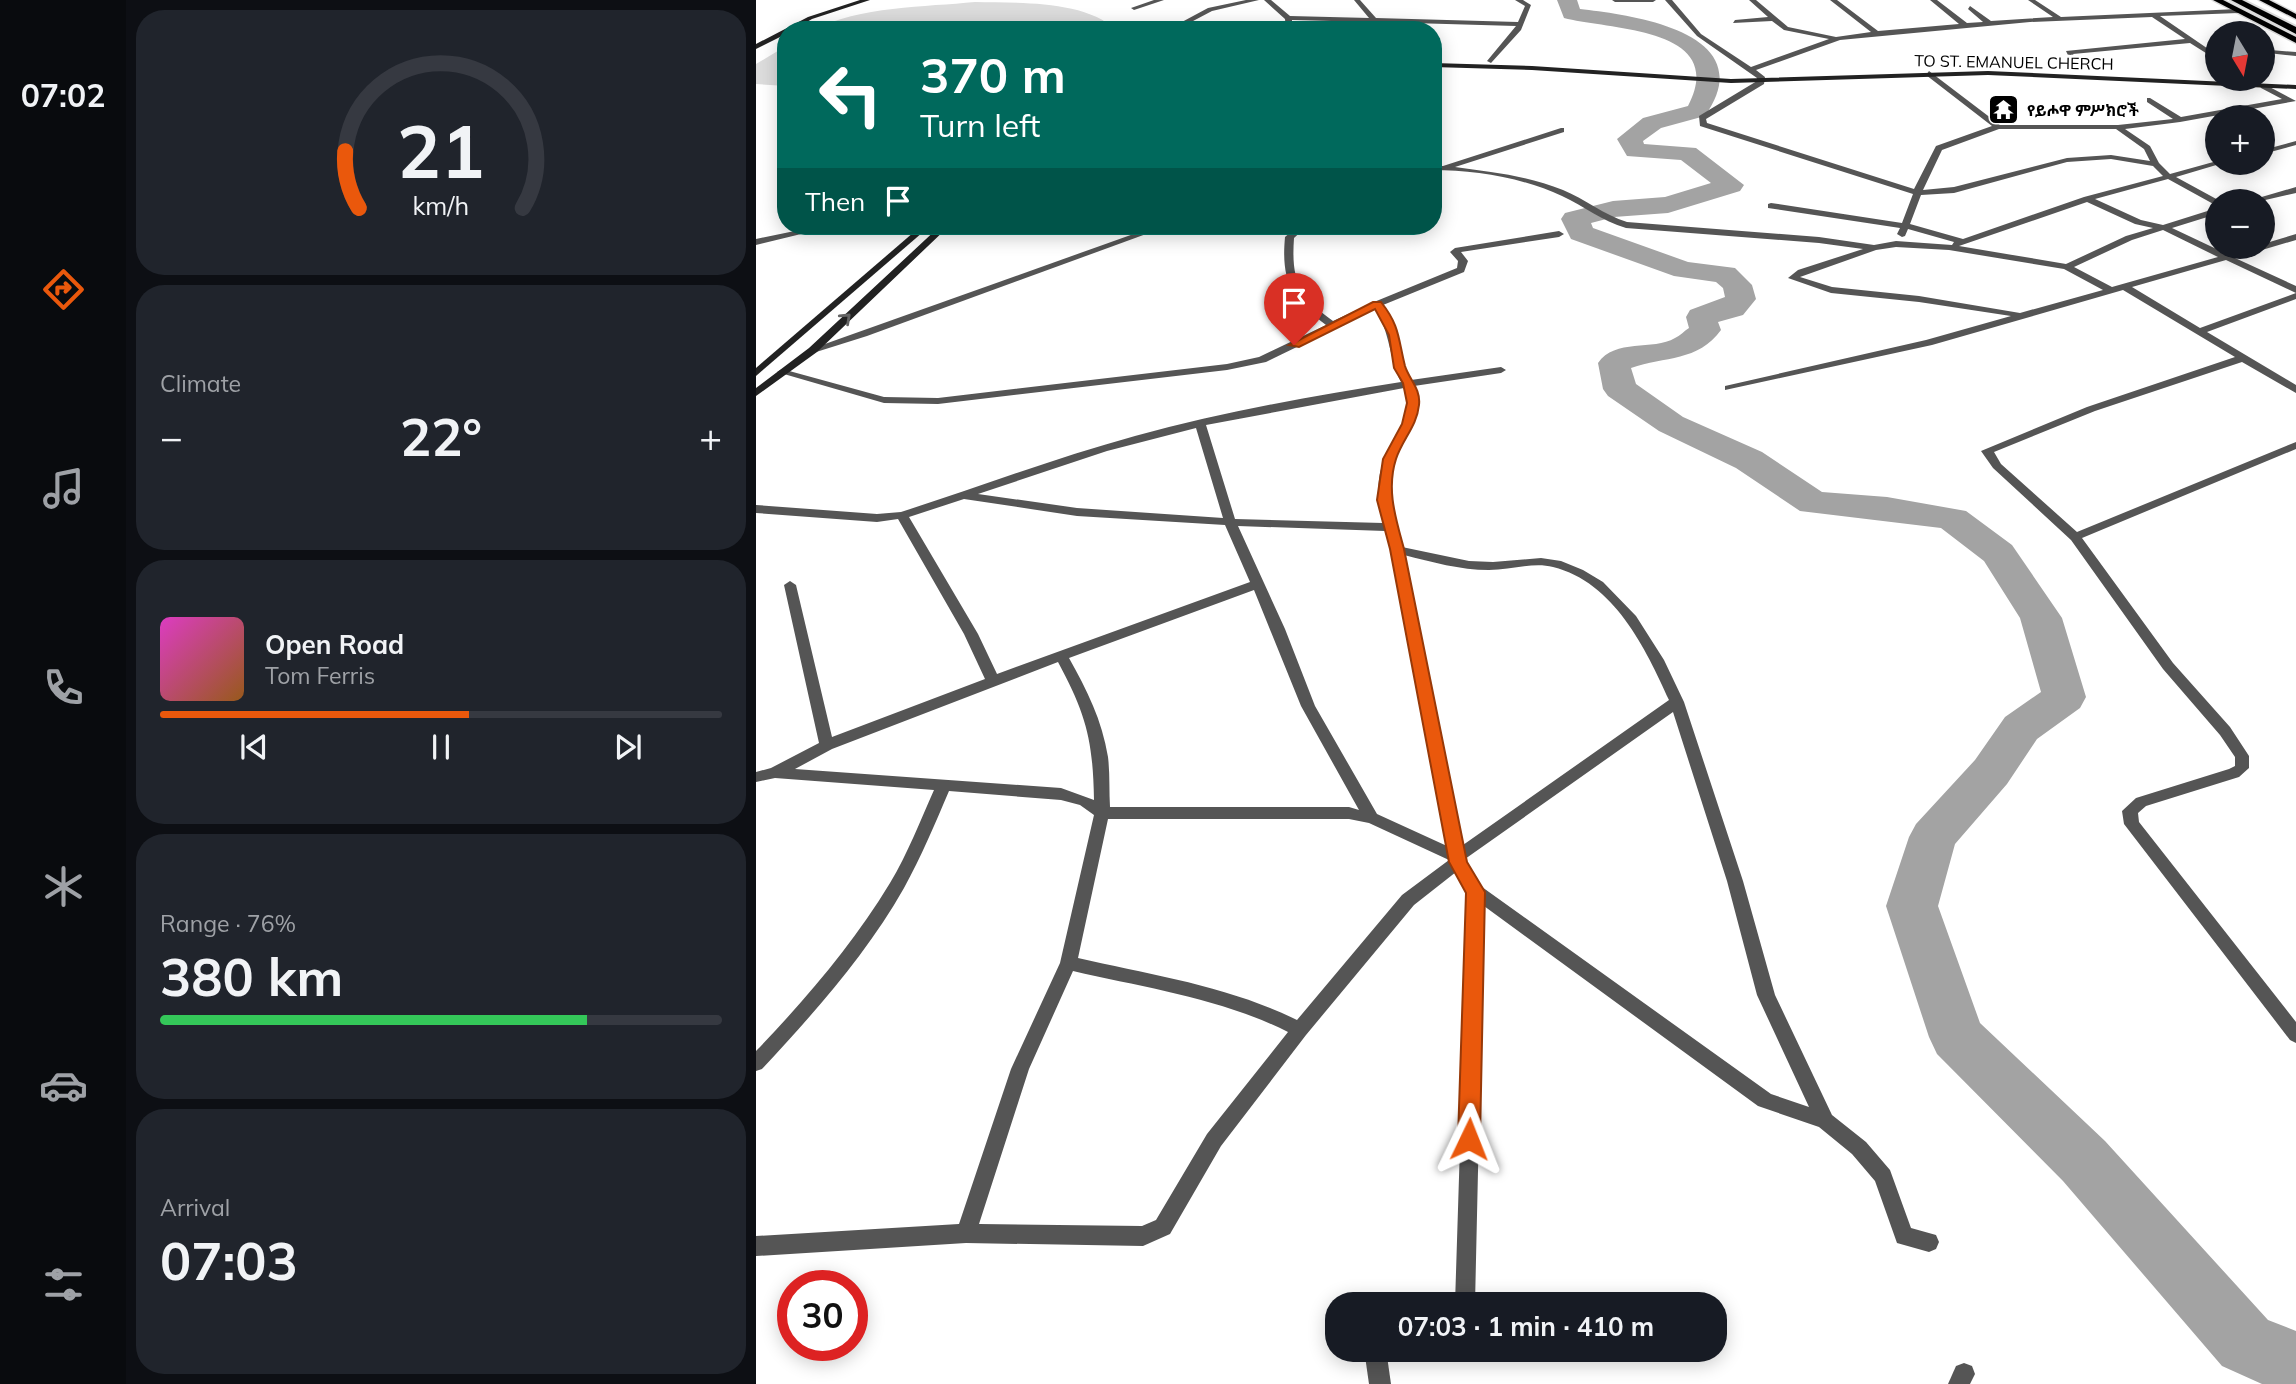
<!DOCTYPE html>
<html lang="en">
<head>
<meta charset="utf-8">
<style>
  body { margin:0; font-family:Mulish,"Noto Sans Ethiopic",sans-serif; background:#20242c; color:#f1f3f6; height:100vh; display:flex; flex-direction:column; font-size:26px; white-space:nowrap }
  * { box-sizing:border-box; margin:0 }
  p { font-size:23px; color:#9ea1a6 }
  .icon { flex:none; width:38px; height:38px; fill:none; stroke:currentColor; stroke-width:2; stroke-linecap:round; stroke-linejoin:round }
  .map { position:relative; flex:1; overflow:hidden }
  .panel { display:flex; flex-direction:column; gap:10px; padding:10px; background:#0d0f14; width:630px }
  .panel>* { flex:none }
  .top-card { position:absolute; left:21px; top:21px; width:665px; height:214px; border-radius:28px; box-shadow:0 4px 18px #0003; background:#00695c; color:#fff; overflow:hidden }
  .needle { width:46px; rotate:170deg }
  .controls { position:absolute; left:1449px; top:21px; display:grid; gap:14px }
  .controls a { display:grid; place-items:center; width:70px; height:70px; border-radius:50%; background:#171b24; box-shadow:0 4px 18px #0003; font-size:35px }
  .speed { position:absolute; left:21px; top:1270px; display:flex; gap:14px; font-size:35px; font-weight:700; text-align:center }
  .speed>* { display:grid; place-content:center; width:91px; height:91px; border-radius:50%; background:#171b24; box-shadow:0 4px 18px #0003; line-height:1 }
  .speed .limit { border:10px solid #d22; background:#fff; color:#111 }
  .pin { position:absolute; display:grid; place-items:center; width:60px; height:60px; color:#fff; margin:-72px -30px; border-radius:50% 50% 50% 0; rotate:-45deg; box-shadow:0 0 7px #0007 }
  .pin .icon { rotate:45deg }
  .me { position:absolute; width:77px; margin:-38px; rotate:2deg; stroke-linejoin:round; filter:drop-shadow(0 0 5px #0008) }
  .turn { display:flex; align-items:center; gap:24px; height:147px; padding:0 28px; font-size:32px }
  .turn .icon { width:91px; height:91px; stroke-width:2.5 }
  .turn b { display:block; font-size:49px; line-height:60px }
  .then { display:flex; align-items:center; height:66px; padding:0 28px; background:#0003; gap:14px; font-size:26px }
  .big { font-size:52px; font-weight:700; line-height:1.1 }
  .panel .tile { flex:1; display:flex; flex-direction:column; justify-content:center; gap:10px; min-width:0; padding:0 24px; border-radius:28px; background:#20242c }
  .panel .dial { align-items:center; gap:0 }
  .dial svg { height:182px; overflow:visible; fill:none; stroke:#363941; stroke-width:7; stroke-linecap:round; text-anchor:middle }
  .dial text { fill:#f1f3f6; stroke:none }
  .song { display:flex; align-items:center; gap:21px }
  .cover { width:84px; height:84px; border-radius:10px; background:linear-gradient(135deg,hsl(310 70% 55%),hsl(30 70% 35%)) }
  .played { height:7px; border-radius:4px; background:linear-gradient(90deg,#ea580c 55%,#363941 55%) }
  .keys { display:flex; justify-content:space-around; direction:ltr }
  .heat { display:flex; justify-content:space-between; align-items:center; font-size:38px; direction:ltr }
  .charge { height:10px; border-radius:5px; background:linear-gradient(90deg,#34c759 76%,#363941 0) }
  .trip { position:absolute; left:569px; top:1292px; width:402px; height:70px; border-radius:28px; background:#171b24; box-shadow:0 4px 18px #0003; font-weight:700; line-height:70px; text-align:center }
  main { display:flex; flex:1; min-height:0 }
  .tab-bar { display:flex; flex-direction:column; width:126px; justify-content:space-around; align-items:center; background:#090b0e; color:#9ea1a6 }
  .tab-bar .icon { width:49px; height:49px }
  .tab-bar .current { color:#ea580c }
  .tab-bar b { font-size:32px; color:#f1f3f6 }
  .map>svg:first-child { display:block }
  .green { fill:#dcdcdc }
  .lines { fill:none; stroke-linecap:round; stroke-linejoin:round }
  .river { fill:#a3a3a3; fill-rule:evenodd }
  .primary-casing { stroke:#dbdbdb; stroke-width:3 }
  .trunk-casing { stroke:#dbdbdb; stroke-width:4 }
  .minor { fill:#555; fill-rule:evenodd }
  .secondary { fill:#222; fill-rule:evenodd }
  .primary { fill:#000; fill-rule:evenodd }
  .trunk { fill:#000; fill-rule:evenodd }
  .oneway { stroke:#646464 }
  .route { fill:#ea580c; stroke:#983908; stroke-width:2 }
  .labels { text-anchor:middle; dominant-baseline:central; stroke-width:6; stroke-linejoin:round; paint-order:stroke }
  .far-street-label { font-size:16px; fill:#000; stroke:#fff }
  .far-poi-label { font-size:16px; font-weight:bold; fill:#000; stroke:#fff; text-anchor:start }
</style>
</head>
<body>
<main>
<nav class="tab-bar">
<b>07:02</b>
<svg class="icon current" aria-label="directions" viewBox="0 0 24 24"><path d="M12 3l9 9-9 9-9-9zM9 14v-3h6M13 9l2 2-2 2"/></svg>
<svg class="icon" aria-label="music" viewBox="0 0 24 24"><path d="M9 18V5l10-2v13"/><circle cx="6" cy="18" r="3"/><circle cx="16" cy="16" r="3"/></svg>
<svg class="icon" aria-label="phone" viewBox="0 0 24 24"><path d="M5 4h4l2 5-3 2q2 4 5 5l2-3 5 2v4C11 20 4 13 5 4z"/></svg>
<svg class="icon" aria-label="climate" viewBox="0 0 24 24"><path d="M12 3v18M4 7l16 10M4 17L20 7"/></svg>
<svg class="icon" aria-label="car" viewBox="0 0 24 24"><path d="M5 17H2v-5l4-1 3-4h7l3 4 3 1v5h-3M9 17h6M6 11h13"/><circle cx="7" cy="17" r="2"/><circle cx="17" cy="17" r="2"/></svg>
<svg class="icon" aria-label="filters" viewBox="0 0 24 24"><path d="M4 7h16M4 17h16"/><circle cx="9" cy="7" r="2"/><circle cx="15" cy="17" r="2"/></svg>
</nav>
<section class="panel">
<div class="tile dial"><svg viewBox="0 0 100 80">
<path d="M14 69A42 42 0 1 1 86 69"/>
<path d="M14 69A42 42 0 0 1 8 44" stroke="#ea580c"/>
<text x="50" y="56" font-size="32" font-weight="700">21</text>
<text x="50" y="72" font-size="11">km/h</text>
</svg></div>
<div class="tile"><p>Climate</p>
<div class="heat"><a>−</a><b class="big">22°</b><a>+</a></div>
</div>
<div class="tile">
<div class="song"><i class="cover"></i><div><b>Open Road</b><p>Tom Ferris</p></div></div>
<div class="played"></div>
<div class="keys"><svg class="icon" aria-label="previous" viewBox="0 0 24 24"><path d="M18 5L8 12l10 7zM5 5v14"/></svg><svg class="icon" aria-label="pause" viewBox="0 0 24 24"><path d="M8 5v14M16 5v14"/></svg><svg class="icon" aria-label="next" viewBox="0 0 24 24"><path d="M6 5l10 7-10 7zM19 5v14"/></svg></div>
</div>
<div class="tile"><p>Range · 76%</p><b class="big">380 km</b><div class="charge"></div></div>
<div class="tile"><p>Arrival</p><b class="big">07:03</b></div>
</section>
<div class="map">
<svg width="1540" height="1384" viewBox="0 0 1540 1384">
  <rect width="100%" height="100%" fill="#fff"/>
  <!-- green -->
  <g class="green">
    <path d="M219,2C263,3 329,0 360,30H59C101,6 171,7 219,2Z"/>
    <polygon points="30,46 30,86 0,84 0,64"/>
  </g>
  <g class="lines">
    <!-- river -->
    <path class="river" d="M801,0H821L824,9C878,15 1007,33 949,116L905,128L887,141L888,144L940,148L988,185L984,191L912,213L858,217L835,223L837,228L932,262L979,268L996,285L1000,299L987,315L962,322L965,330C942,362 909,356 875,368L880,384L927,417L1006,452L1066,492L1131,497L1210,511L1256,545L1306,618L1330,697L1324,708L1281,739L1251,784L1199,844L1182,906L1224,1023L1349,1141L1512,1320L1540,1331V1384H1506L1466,1366L1307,1181L1181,1054L1173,1037L1130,906L1153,837L1160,824L1219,760L1249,717L1285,692L1264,618L1228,561L1185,528L1044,511L980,468L903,431L852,396L847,389L842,363C859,338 897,351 919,338C924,336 928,331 933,328L930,317L934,310L969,297L967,288L960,282L918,276L815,239L805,219L809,213L857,201L909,197L955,183L925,160L871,156L861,139L887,118L932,106C973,27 854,30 808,18Z"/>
    <defs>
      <g id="primary">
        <polygon points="1457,0 1467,0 1540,37 1540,43"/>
        <polygon points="1503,0 1513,0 1540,14 1540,19"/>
      </g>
      <polygon id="trunk" points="1475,0 1486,0 1540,27 1540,34"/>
    </defs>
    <!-- primary casing -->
    <use href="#primary" class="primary-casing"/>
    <!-- trunk casing -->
    <use href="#trunk" class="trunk-casing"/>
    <!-- minor -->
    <g class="minor">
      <polygon points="398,0 408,0 378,10 375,8"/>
      <polygon points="490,0 503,0 456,11 420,30 411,30 452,8"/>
      <polygon points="508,0 515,0 534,16 613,18 598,0 604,0 620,18 762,22 769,6 759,0 767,0 775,5 765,30 735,63 731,61 760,26 621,22 621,30 615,30 615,22 536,20 536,30 530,30 529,19"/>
      <polygon points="856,0 900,0 897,2 859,2"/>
      <path d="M909,0H916L945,34L995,67L1073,39L1028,30L1016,21L977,23L979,20L1012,17L993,0H1000L1032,27L1080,37L1115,32L1074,0H1081L1122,31L1203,24L1174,0H1181L1211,23L1227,22L1212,9L1214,6L1235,21L1297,17L1272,0H1279L1305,17L1482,9L1485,11L1482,13L1404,16L1461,55V60L1434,43L1317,54L1327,70L1323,72L1319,70L1310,51L1429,39L1396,17L1274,22L1084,40L1000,70L1009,77L1008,84L950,119L951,123L1158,189L1180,146L1236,126L1170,75L1173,71L1244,125H1362L1417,119L1391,102V98H1394L1425,117L1526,99L1505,88L1504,86L1508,84L1540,101L1424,122L1369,129L1394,146L1403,163L1414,174L1461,161L1467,163L1420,177L1464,201H1461V206L1412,179L1339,199L1385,220L1407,225L1461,208V214L1416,228L1471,254L1496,247H1507V244L1540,234V240L1479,258L1540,286V293L1470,260L1376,287L1444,328L1540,293V299L1451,332L1540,385V393L1486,362L1339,411L1238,452L1245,464L1321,532L1540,442V449L1326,538L1417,663L1474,727L1493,756V768L1483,777L1390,806L1382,813L1383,822L1540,1022V1043L1534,1040L1368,824L1366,811L1380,798L1473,769L1479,766V757L1464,735L1407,669L1315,540L1237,468L1225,451L1331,407L1479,357L1367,290L1176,345L969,390V386L1170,340L1255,316L1163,302L1075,293L1032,278L1042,270L1107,249L1063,243L870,228C846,221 828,206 806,196C768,178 719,170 677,170V166H687L805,128H808V132L699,167C736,172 773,176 807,190C829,199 848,215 871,222L1063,237L1118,245L1140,241L1196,245L1198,242L1152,229L1149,236L1146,237L1141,234L1144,228L1012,208V204L1015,203L1146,223L1157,194L944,126L943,116L1001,81V78L941,36ZM1243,129H1360L1388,149L1394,161L1355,155L1311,158L1198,187L1167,190L1186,150ZM1355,159L1397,166L1407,176L1328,197L1207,239L1154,224L1165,195L1198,193L1311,162ZM1331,202L1379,224L1397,228L1370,236L1310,264L1203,246ZM1407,230L1462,257L1356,287L1318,267L1376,240ZM1140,247L1193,250L1308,269L1347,290L1264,313L1163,296L1076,287L1044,277L1120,250Z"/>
      <polygon points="1514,50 1540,52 1540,56 1512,53"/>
      <polygon points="1489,79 1498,79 1499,80 1495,82"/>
      <polygon points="1540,141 1540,145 1507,154 1507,150"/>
      <polygon points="1540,187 1540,193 1505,201 1492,201"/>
      <polygon points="63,226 78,226 0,245 0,239"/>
      <polygon points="400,226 412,226 111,336 57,353 52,350"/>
      <path d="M542,226H551L538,238C535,281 543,296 577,321L618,302L701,268L702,261L694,252L699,248L803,231L808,234L803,237L705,252L712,261L708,272L627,305C643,328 642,356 655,380L745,367L750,370L745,373L658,386C672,418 642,442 636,472C631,497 638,523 646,547L713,561L737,562L785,558L805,561L827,570L847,582L880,616L908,660L928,702L987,881L1019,995L1076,1115L1110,1142L1134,1170L1155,1228L1180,1235L1183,1242L1180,1249L1173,1252L1141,1243L1119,1181L1096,1154L1063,1127L1002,1106L728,906L719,1304H699L712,892L700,872L658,905L550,1035L465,1146L414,1234L387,1246L210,1243L0,1256V1236L203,1224L255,1069L304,963L338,815L324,805L305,800L193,791C179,824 165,857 148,888C110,955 58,1013 6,1069L0,1071V1051C50,999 97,944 134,883C152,853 164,821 178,790L19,778L0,782V772L15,768L63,743L28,585L34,581L40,585L76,737L229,679L208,634L142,519L121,522L0,513V505L121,514L145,512C223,487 299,458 379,436C466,412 556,396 645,382C633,358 634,331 619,309L510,362L471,370L182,404L128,403L21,372L26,369L128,397L182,398L471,364L503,357L570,325C535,298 525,281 529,237ZM648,388C660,418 632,442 625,469C620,487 623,506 627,523L479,519L450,425ZM440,428L467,518L321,508L222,494L351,451ZM208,499L321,516L469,525L494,582L241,674L222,634L153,517ZM482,526L629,531L635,549L691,846L621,814L559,706L529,629ZM648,555C676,562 704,570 733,570C754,570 777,562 797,567C858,582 890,649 913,700L707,845ZM498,590L545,706L603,810L593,807H354C353,791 354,773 352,757C346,720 331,690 313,658ZM302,662C330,714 337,740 338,800L305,788L39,769L76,749ZM917,712L971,881L1001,995L1053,1107L1015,1094L726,887L710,861L709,859ZM352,819H593L613,823L693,860L646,895L541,1020C472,986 396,975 322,958ZM317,971C390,988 464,998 532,1032L451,1134L400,1220L386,1226L223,1224L273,1069Z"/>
      <polygon points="608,1349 630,1349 635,1384 613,1384"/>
      <polygon points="1208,1363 1216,1366 1219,1374 1214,1384 1192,1384 1200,1366"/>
    </g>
    <!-- secondary -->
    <g class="secondary">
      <polygon points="104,0 114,0 56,19 37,30 30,30 30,34 0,49 0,44 52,17"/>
      <polygon points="677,63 776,66 975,79 1232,71 1540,85 1540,89 1232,75 975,83 776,70 677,67"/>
      <polygon points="165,226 174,226 0,376 0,368"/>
      <polygon points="184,226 193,226 61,352 0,396 0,388 53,348"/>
    </g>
    <!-- primary -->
    <use href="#primary" class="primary"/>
    <!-- trunk -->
    <use href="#trunk" class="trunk"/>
  </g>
  <!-- one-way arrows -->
  <defs><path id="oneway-chevron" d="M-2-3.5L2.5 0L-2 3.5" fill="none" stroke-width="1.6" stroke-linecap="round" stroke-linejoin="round" transform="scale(1.75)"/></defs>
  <use class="oneway" href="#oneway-chevron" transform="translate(90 318) rotate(-43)"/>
  <!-- route -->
  <path class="route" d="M617,302H625C644,326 642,338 649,366C653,379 665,389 663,405C661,426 646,440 640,459C630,490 640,519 648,549L711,862L729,892L724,1139L721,1146L713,1149L706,1146L702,1139L710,893L693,862L634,549L621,500L627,459L646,424L651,403L647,383L638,368L633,335L619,309L543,347L533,345Z"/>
  <!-- icons -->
  <defs>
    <symbol id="temple-square" viewBox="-11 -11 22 22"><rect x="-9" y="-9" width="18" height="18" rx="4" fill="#000" stroke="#fff"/><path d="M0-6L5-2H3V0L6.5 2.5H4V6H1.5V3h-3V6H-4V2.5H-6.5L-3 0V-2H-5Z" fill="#fff"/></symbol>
  </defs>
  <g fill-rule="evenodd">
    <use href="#temple-square" x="1230" y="92" width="35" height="35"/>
  </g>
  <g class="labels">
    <!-- far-street labels -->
    <g class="far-street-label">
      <text transform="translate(1258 62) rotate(1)">TO ST. EMANUEL CHERCH</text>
    </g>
    <!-- far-poi labels -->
    <g class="far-poi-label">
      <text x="1271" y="110">የይሖዋ ምሥክሮች</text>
    </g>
  </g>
</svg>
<div class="controls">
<a><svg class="needle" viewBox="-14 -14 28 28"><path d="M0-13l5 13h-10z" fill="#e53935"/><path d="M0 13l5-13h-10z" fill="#9ea1a6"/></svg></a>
<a>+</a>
<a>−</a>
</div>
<div class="speed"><div class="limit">30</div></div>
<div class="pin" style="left:538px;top:345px;background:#d93025"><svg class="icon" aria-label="arrive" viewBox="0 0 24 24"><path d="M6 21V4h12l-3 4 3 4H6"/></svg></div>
<svg class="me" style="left:713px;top:1139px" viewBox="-20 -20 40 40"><path d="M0-17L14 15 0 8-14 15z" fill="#ea580c" stroke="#fff" stroke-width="4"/></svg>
<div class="trip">07:03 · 1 min · 410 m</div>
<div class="top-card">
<div class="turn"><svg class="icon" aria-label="left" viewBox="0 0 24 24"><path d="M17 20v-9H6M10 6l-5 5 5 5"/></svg><div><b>370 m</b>Turn left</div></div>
<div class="then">Then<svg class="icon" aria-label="arrive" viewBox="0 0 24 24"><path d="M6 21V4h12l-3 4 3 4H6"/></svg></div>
</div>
</div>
</main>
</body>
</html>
